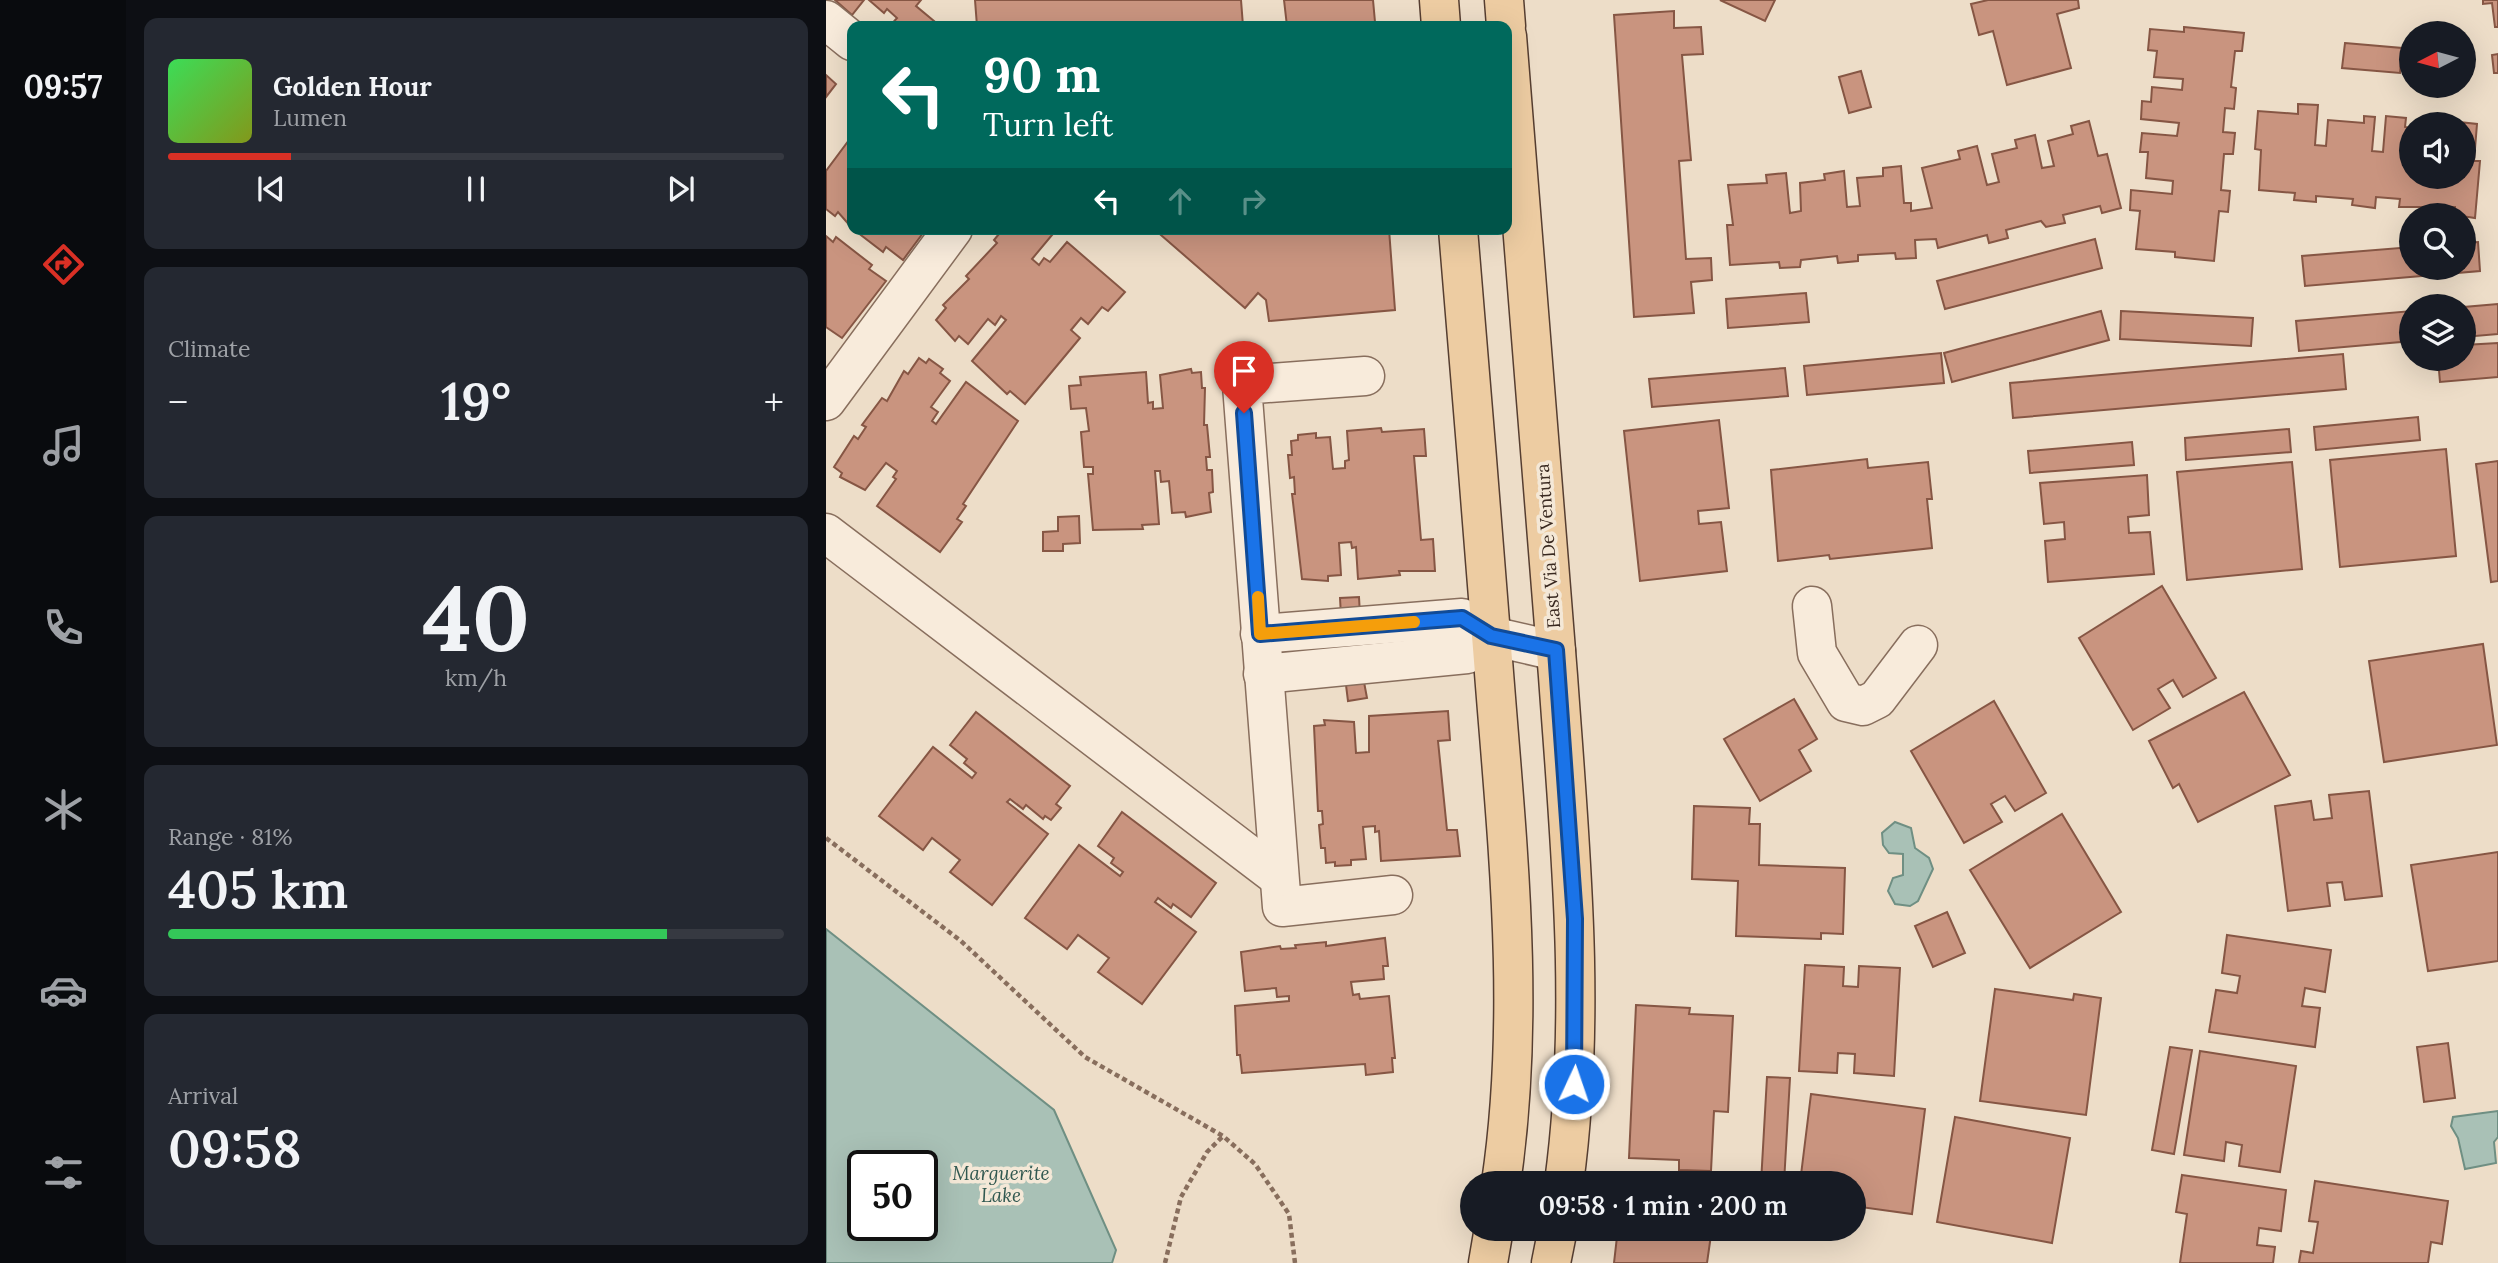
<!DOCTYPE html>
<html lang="en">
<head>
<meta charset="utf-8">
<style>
  body { margin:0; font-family:Lora,serif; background:#242831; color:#f1f3f6; height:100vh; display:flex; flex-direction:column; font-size:26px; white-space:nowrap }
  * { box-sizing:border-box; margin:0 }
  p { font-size:23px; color:#9ea1a6 }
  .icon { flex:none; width:38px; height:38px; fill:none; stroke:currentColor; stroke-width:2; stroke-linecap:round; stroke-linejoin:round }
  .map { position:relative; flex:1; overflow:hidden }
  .details { display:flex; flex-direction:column; gap:18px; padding:18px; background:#0d0f14; width:700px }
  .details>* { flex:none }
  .banner { position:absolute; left:21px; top:21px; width:665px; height:214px; border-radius:14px; box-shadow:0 7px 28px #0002; background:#00695c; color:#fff; overflow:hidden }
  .needle { width:46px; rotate:264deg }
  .tools { position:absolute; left:1573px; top:21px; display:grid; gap:14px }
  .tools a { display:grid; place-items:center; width:77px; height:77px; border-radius:50%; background:#171b24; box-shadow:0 7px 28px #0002; font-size:35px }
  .speed { position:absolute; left:21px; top:1150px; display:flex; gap:14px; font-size:35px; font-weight:700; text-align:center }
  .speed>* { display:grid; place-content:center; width:91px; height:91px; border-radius:50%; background:#171b24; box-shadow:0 7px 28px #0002; line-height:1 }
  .speed .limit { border:4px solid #111; border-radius:10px; background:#fff; color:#111 }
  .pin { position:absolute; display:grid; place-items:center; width:60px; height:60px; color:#fff; margin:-72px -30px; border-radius:50% 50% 50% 0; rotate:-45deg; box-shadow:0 0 7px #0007 }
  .pin .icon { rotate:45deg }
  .me { position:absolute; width:77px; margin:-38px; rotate:3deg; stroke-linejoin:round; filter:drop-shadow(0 0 5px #0008) }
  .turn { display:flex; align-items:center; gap:24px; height:147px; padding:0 21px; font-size:32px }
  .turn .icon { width:91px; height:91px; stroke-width:2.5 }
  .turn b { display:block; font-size:49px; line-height:60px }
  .lanes { display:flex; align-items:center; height:66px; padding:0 21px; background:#0003; justify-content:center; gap:35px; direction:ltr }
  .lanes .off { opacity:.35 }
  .big { font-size:52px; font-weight:600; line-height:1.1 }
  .details .tile { flex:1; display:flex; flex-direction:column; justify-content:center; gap:10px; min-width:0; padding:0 24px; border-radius:14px; background:#242831 }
  .details .dial { align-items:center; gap:0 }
  .dial b { font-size:91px; line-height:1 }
  .song { display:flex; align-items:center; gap:21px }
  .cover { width:84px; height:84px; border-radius:10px; background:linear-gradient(135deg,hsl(130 70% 55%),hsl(70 70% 35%)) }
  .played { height:7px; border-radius:4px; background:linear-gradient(90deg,#d93025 20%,#363941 20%) }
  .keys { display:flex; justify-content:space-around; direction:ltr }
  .heat { display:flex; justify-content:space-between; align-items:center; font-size:38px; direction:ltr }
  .charge { height:10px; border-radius:5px; background:linear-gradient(90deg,#34c759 81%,#363941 0) }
  .trip { position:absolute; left:634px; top:1171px; width:406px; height:70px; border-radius:35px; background:#171b24; box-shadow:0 7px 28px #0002; font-weight:600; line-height:70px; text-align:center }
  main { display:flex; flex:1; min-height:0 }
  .tabs { display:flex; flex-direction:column; width:126px; justify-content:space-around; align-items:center; background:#090b0e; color:#9ea1a6 }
  .tabs .icon { width:49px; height:49px }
  .tabs .current { color:#d93025 }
  .tabs b { font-size:32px; color:#f1f3f6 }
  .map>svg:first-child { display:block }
  .water { fill:#a9c1b6; stroke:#6f8f83; stroke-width:2; fill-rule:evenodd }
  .building { fill:#c9947f; stroke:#865644; stroke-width:2 }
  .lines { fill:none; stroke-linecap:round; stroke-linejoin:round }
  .minor-casing { stroke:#886e5d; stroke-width:41 }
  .major-casing { stroke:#563e31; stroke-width:41 }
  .path { stroke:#886e5d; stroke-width:4.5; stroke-dasharray:5 3.5; stroke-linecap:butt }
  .minor { stroke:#f8ebdb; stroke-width:38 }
  .major { stroke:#edcca2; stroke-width:38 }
  .route-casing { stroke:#114b97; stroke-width:18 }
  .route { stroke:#1a73e8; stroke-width:12 }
  .slow { stroke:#f59e0b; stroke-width:12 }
  .labels { text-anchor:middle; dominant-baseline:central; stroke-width:7; stroke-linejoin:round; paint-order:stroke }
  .street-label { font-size:18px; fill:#392920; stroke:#f4e8d7 }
  .water-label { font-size:19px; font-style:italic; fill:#315850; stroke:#f4e8d7 }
</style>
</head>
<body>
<main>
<nav class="tabs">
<b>09:57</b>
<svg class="icon current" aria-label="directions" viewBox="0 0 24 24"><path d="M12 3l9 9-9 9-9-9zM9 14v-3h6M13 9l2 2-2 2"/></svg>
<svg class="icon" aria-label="music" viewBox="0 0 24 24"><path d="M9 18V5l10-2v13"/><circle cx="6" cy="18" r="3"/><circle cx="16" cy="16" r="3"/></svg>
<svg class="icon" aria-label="phone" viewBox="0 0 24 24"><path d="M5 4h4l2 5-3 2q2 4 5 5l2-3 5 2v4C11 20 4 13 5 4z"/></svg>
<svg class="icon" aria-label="climate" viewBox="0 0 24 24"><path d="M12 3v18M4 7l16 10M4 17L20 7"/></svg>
<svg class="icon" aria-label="car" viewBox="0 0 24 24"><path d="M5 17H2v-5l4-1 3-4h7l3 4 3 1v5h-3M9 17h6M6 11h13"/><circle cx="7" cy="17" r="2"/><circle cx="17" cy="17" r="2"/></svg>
<svg class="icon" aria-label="filters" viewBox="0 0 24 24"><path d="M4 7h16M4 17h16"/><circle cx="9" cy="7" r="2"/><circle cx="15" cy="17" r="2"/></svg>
</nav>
<section class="details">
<div class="tile">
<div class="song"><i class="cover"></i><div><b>Golden Hour</b><p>Lumen</p></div></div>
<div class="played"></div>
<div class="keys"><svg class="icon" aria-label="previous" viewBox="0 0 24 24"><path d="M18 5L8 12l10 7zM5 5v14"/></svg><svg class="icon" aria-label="pause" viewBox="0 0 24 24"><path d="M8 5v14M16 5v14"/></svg><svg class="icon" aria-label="next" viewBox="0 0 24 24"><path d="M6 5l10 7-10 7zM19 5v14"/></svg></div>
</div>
<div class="tile"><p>Climate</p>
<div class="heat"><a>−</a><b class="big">19°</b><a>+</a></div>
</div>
<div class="tile dial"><b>40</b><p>km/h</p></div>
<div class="tile"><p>Range · 81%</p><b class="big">405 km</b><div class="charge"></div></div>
<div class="tile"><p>Arrival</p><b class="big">09:58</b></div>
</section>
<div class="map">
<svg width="1672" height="1263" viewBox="0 0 1672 1263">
  <rect width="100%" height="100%" fill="#edddc8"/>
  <!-- water -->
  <g class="water">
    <polygon points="1069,822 1085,828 1089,848 1103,858 1107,869 1092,901 1084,906 1069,904 1062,891 1067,878 1077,875 1077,854 1063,853 1057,845 1056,833"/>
    <path d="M0,929L228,1110L290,1250L286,1263H0ZM37,1166H96V1225H37Z"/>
    <polygon points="1672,1111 1672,1137 1668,1142 1670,1163 1639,1169 1632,1138 1625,1126 1627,1117"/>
  </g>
  <!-- building -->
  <g class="building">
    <polygon points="9,0 38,0 26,15"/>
    <polygon points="43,0 95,0 90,6 114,26 64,26 71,18 61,9 58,13"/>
    <polygon points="149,0 415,0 417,26 151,26"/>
    <polygon points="458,0 547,0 549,22 534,23 535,26 461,26"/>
    <polygon points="894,0 949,0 939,21"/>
    <polygon points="1162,0 1252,0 1253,8 1231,14 1245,68 1181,85 1167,31 1153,35 1145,4"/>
    <polygon points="1657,0 1672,0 1672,27 1669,27 1666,3 1657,4"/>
    <polygon points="848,11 848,28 875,27 877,54 856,55 865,160 853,161 860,259 885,258 886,280 865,282 868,313 808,317 788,15"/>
    <polygon points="1358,27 1418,33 1416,51 1409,51 1405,87 1410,88 1408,109 1399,108 1397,132 1409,133 1407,154 1398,154 1395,190 1404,191 1402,212 1393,211 1388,261 1349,257 1349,252 1310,249 1314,211 1304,210 1305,190 1346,194 1347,181 1320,178 1322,152 1314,152 1316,133 1351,136 1353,123 1315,119 1316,101 1325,102 1326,87 1356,90 1357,79 1328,77 1331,51 1322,50 1324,29 1358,32"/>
    <polygon points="1519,43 1576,48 1574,73 1516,68"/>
    <polygon points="1672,54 1672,73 1668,73 1666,55"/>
    <polygon points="1035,71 1045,107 1023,113 1013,77"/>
    <polygon points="0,75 10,84 0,97"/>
    <polygon points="1472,104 1492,105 1489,145 1500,146 1502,120 1538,123 1538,116 1549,117 1546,151 1557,152 1560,116 1580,118 1579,127 1586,128 1586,177 1638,177 1638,124 1633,122 1651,124 1648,161 1654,161 1649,218 1629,215 1629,207 1573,207 1574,199 1550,197 1549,208 1526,205 1527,199 1490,196 1490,202 1468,200 1469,193 1433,190 1435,150 1429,149 1432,111 1472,114"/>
    <polygon points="1263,121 1272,156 1281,154 1295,208 1276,213 1274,206 1237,215 1239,223 1220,227 1215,221 1180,230 1182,238 1163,243 1161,235 1112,248 1110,239 1089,240 1090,258 1070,259 1069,253 1032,255 1032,261 1012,263 1011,256 975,260 974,267 954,268 953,262 904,265 901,225 907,225 902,185 941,183 940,175 960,173 964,213 975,211 974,183 999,180 998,174 1018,171 1021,207 1034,206 1031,178 1057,176 1057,168 1075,166 1078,203 1085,203 1085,211 1106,208 1096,168 1134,159 1132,151 1151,146 1161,185 1173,182 1166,154 1191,148 1189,140 1209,135 1216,168 1228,166 1222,141 1247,134 1245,126"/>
    <polygon points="26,136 26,228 12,212 9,216 0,209 0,171"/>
    <polygon points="27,229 100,229 77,260 60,247 57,252"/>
    <polygon points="177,229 220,229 226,235 206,259 213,265 218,258 224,262 241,242 299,292 282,311 276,307 262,324 255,318 245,330 254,338 199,404 184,391 181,394 146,361 180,320 175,316 169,325 162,319 142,344 133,336 129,341 110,320 120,308 117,305 143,279 140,276 171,243 168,240"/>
    <polygon points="328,229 563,229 569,310 443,321 440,300 432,293 419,308"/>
    <polygon points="0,236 7,242 10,237 46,265 43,269 60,281 16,338 0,327"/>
    <polygon points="1269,239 1276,268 1119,309 1111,281"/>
    <polygon points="1652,242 1654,271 1479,286 1476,256 1586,247 1586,268 1638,268 1638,243"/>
    <polygon points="980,293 983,322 902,328 900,299"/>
    <polygon points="1672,304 1672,334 1638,337 1638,307"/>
    <polygon points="1275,311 1283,340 1126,382 1118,353"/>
    <polygon points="1295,311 1427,318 1425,346 1294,339"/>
    <polygon points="1586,311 1586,341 1473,351 1470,321"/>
    <polygon points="1672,343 1672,377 1614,382 1612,359 1638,359 1638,345"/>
    <polygon points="1115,353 1118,383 981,395 978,366"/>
    <polygon points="1517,354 1520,389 1187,418 1184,383"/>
    <polygon points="93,358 100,363 103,359 117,369 114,373 124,381 105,407 112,412 106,421 110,424 140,382 192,421 137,504 140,506 131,519 136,522 114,552 51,506 70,479 67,477 71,471 60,463 39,490 14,477 16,473 8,467 28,436 32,439 40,427 36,425 56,398 61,401 78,371 82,374"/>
    <polygon points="959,368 962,396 826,407 823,379"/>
    <polygon points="365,369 366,373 375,372 376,388 379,388 378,425 381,425 384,457 380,457 381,470 386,470 387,492 383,493 385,512 360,517 359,512 346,513 343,481 335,482 334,471 329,471 333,524 316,525 317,529 267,530 262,474 267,474 267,467 258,467 255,432 263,431 260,408 245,409 243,386 255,385 254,377 320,372 322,403 327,402 327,409 337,408 334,375"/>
    <polygon points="1592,417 1594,440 1490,450 1488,427"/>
    <polygon points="893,420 903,508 872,511 873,524 895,522 901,571 814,581 798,431"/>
    <polygon points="555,428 556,432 598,429 600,456 588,456 595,540 607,539 609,571 573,571 574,575 532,579 530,547 526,548 525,542 513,543 515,575 502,576 502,581 476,579 466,494 469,494 468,477 464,478 462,455 466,455 465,441 472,440 472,435 490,433 490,438 504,437 507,469 519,468 519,461 523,460 521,431"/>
    <polygon points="1463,429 1465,452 1360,460 1359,438"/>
    <polygon points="1306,442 1308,465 1204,473 1202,451"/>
    <polygon points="1620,449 1630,556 1514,567 1504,460"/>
    <polygon points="1041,459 1042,468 1102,462 1106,499 1101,499 1106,548 1004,559 1003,555 952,561 945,470"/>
    <polygon points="1672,461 1672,581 1665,582 1650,464"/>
    <polygon points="1466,462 1476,569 1361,580 1351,472"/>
    <polygon points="1321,475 1323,515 1302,517 1303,533 1324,532 1328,574 1222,582 1219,541 1239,539 1238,522 1218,524 1214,483"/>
    <polygon points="253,516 254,543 237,544 237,551 217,551 217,532 232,531 232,517"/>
    <polygon points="1336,586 1390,678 1357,697 1347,680 1332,689 1344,708 1307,730 1253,638"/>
    <polygon points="533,597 534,615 515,616 514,598"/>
    <polygon points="1657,644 1671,745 1558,762 1543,661"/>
    <polygon points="538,682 541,698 522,701 520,685"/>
    <polygon points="1418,692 1464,775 1372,822 1353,784 1347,788 1323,741"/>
    <polygon points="968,699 991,739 973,750 985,771 934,801 898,739"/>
    <polygon points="1168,701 1220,793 1189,811 1179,796 1165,804 1176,822 1138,843 1085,751"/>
    <polygon points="622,711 624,740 612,741 621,830 631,830 634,856 555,861 553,831 549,832 549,826 537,827 540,859 525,860 525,865 509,866 509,862 500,863 499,848 495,848 493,825 497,824 496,811 492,811 488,726 499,725 498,720 528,722 530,753 543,752 543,716"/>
    <polygon points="150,712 244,786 230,804 235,808 225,820 219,816 217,819 200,805 197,809 184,799 181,802 222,834 166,905 124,872 134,860 106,838 97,850 53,816 107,747 146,778 150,773 138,763 141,759 124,745"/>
    <polygon points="1543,791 1556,896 1519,900 1516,882 1501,883 1504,906 1462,911 1449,806 1485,801 1488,820 1506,818 1503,795"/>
    <polygon points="868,806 924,808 923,824 934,824 933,865 1019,868 1017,934 995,933 995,939 910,936 912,881 866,879"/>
    <polygon points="296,812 390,883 365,917 347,904 345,908 332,898 329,902 370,932 316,1004 272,972 283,958 252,935 241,949 199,918 253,845 294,876 297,872 285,863 288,858 272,846"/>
    <polygon points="1236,814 1295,912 1204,968 1144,870"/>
    <polygon points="1672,852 1672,961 1602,971 1585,865"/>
    <polygon points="1121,912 1139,953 1107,967 1089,926"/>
    <polygon points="1401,935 1505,950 1499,992 1479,988 1476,1006 1494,1008 1489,1047 1383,1032 1390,990 1411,993 1414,976 1396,973"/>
    <polygon points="559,938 562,966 557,966 558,979 525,982 527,995 533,994 534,999 563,996 569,1058 566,1058 567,1072 540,1075 539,1064 416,1073 414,1055 411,1055 409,1006 463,1001 463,996 451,997 450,988 419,991 415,952 454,946 455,949 470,948 469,945 500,942 500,946"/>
    <polygon points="979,965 1018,967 1017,986 1032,987 1033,966 1074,968 1068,1076 1028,1073 1029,1054 1012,1053 1011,1073 973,1071"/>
    <polygon points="1169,989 1247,1000 1248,994 1275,998 1260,1115 1154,1101"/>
    <polygon points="810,1005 864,1008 863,1014 907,1016 902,1112 888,1111 885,1171 853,1170 853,1160 803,1158"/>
    <polygon points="1622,1043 1629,1098 1598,1102 1591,1047"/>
    <polygon points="1344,1047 1366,1050 1348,1154 1326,1150"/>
    <polygon points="1374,1051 1470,1066 1454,1172 1413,1166 1416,1145 1400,1142 1398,1161 1358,1155"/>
    <polygon points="941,1077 964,1078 958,1183 935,1183"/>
    <polygon points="985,1094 1099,1109 1086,1214 1027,1206 1027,1183 974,1183"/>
    <polygon points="1129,1117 1244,1138 1226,1243 1111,1222"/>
    <polygon points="1356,1175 1460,1190 1455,1231 1433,1228 1431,1245 1449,1247 1447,1263 1354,1263 1361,1214 1350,1212"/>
    <polygon points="799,1177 840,1183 798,1183"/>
    <polygon points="1489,1181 1622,1201 1616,1244 1605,1242 1602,1263 1473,1263 1475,1251 1487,1253 1492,1222 1483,1221"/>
    <polygon points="792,1228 886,1228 881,1263 788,1263"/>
  </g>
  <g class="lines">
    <defs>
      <g id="minor">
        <polyline points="0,20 26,41"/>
        <polyline points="539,376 416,385 456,907 567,895"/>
        <polyline points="0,401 127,229"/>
        <polyline points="0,533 452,877"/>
        <polyline points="986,606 991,653 1020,702 1037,706 1051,699 1092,645"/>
        <polyline points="434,634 636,618 665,636 730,651"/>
        <polyline points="437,674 641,654 665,636"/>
      </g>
      <g id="major">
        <polyline points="613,0 615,26"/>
        <polyline points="678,0 680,26"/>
        <path d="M681,36C698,249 716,462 732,676C744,845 761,1013 738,1183"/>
        <path d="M632,229C645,385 658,542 670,698C683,860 699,1021 675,1183"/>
        <polyline points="662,1263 668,1228"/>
        <polyline points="725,1263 732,1228"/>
      </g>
    </defs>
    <!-- minor casing -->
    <use href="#minor" class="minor-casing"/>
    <!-- major casing -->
    <use href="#major" class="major-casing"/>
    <!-- path -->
    <g class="path">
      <polyline points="0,838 135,941 259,1057 397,1136 429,1164 463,1214 469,1263"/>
      <polyline points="339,1263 355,1197 381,1152 397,1136"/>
    </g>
    <!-- minor -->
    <use href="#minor" class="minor"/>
    <!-- major -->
    <use href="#major" class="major"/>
  </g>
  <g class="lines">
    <defs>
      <polyline id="route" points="418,413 434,634 636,618 665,636 730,650 749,919 748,1084"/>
    </defs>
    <!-- route casing -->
    <use href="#route" class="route-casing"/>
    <!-- route -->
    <use href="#route" class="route"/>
    <!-- slow -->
    <polyline class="slow" points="432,597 434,634 588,622"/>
  </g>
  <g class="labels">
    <!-- street labels -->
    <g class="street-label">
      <text transform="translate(722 546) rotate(-94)">East Via De Ventura</text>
    </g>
    <!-- water labels -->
    <g class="water-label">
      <text x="175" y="1173">Marguerite<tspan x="175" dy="22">Lake</tspan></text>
    </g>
  </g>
</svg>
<div class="tools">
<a><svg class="needle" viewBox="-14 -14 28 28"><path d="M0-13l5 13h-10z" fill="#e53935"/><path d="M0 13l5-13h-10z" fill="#9ea1a6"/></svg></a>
<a><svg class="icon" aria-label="sound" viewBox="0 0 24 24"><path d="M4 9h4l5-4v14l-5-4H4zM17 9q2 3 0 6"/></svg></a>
<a><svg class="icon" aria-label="search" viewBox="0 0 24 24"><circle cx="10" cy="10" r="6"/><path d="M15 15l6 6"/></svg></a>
<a><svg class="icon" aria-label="layers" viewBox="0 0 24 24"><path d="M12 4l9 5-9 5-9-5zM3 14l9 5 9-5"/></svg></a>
</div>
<div class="speed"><div class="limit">50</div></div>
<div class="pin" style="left:418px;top:413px;background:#d93025"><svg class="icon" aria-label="arrive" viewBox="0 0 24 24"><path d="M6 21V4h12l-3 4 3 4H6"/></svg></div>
<svg class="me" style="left:748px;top:1084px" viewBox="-20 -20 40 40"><circle r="17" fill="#1a73e8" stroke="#fff" stroke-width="3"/><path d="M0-11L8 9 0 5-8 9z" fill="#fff"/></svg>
<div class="trip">09:58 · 1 min · 200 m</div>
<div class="banner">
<div class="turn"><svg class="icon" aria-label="left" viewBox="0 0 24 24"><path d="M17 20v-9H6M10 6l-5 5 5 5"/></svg><div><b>90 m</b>Turn left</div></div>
<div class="lanes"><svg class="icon" aria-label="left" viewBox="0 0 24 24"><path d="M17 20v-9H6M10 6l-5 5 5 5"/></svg><svg class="icon off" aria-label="ahead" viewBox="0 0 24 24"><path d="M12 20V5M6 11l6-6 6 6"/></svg><svg class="icon off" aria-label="right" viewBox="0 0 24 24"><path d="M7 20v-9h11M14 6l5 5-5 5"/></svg></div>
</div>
</div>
</main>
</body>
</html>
